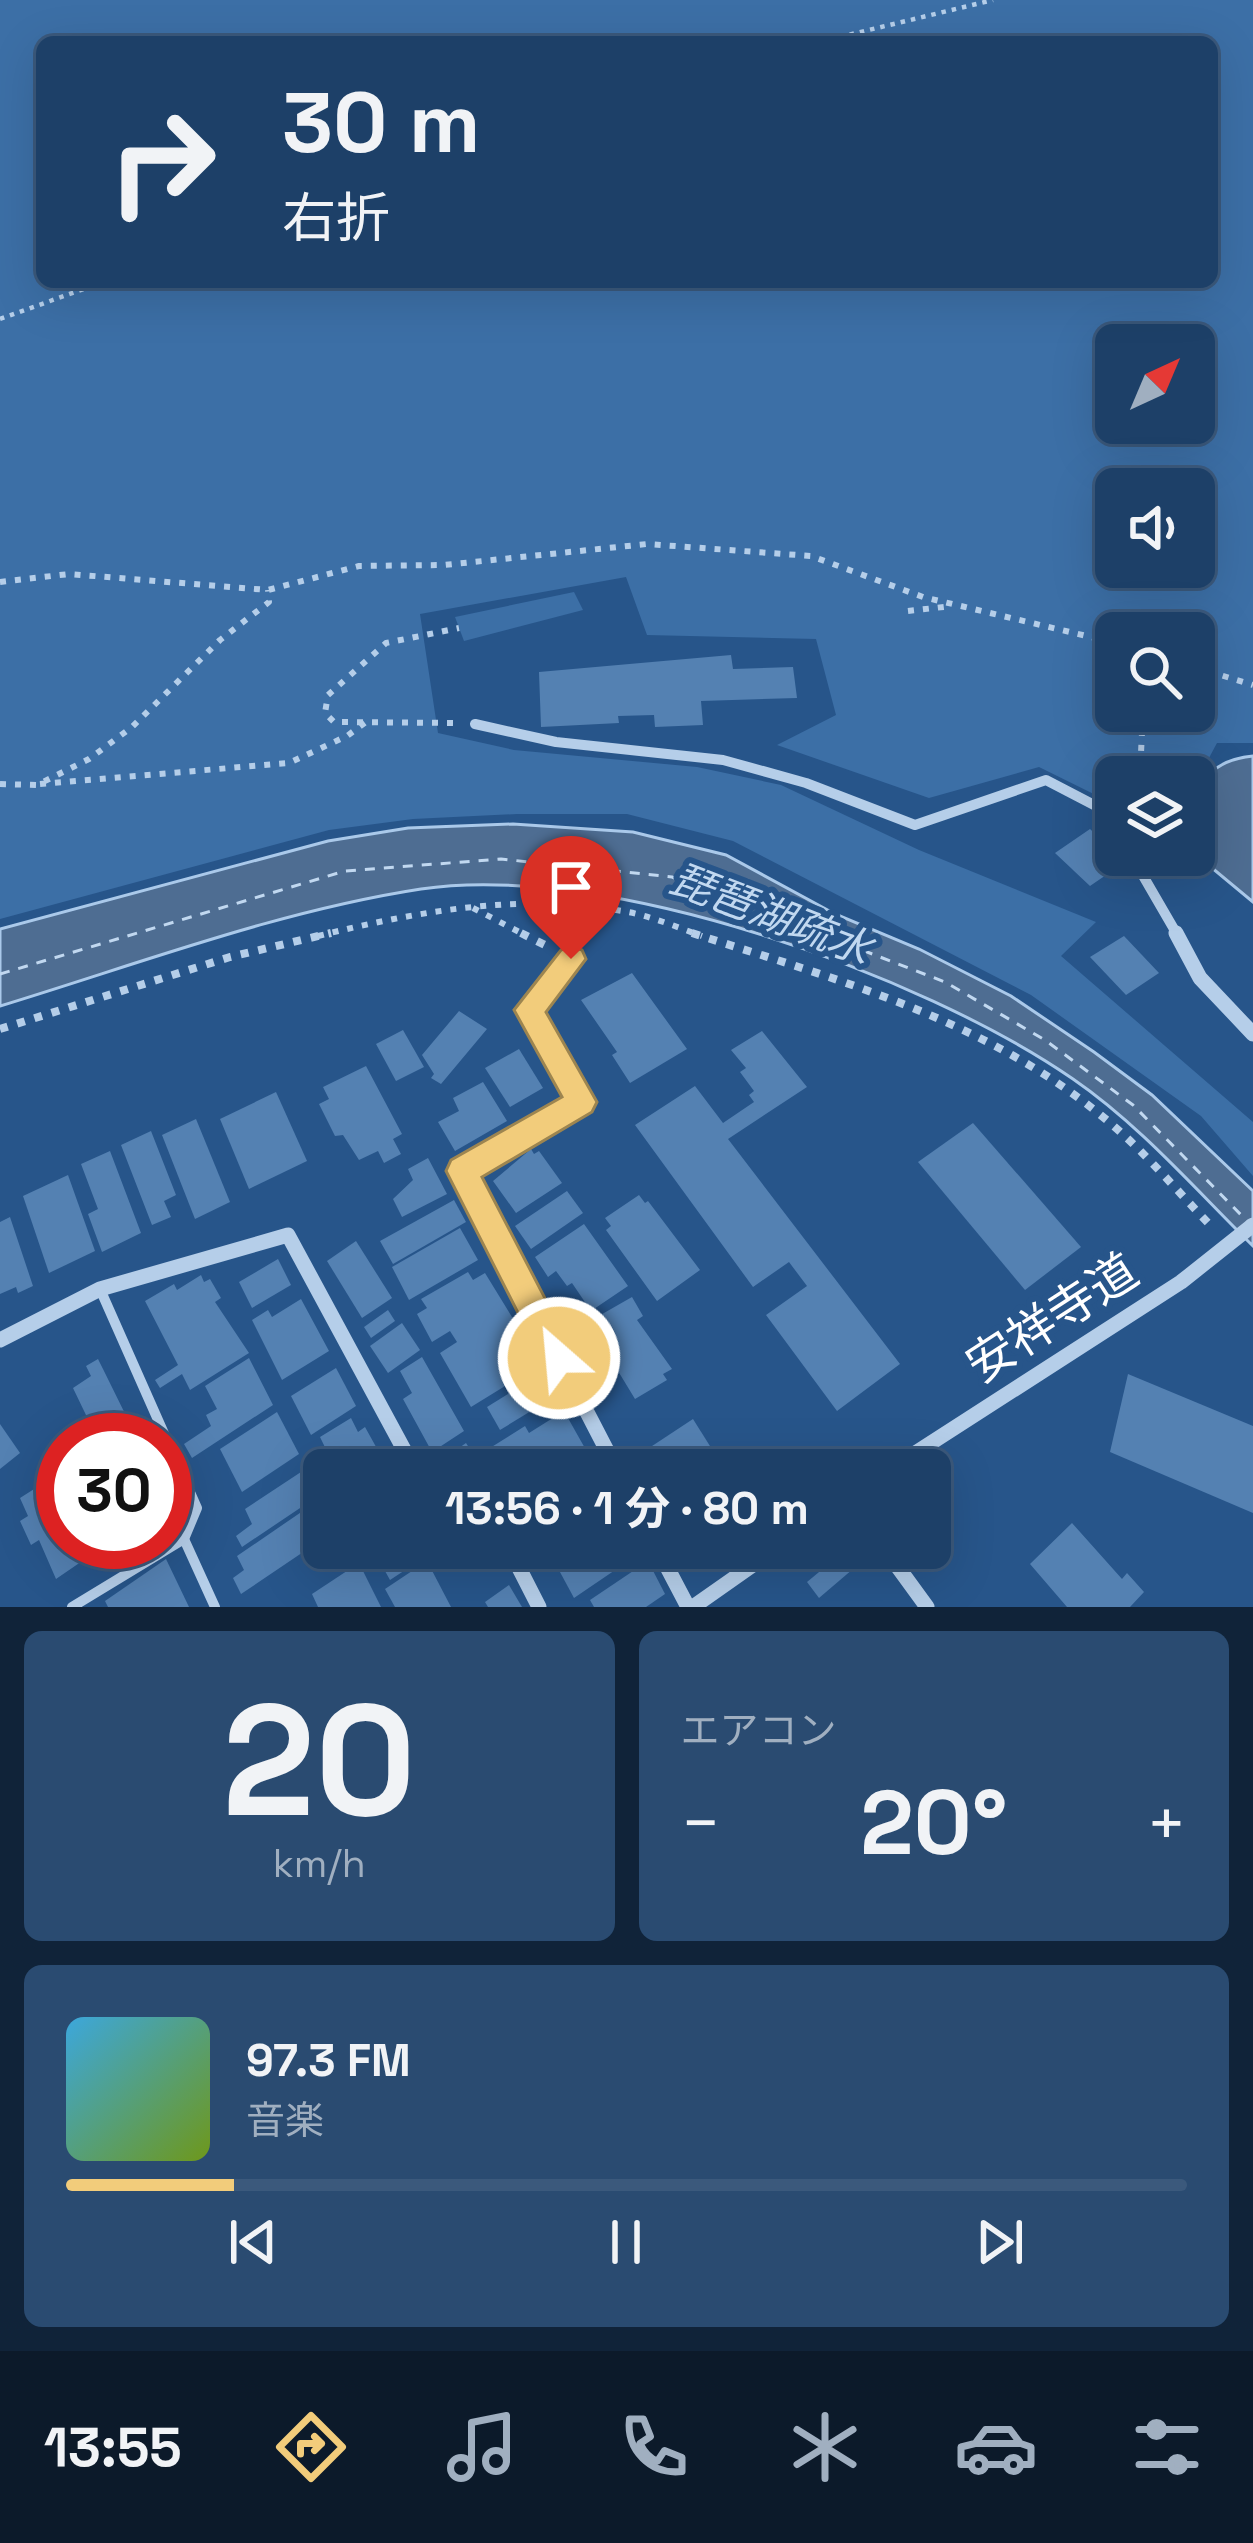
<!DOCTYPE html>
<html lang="ja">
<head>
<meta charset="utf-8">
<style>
  body { margin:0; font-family:"Space Grotesk","Noto Sans JP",sans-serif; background:#2a4b71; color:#f1f3f6; height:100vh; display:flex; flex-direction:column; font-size:45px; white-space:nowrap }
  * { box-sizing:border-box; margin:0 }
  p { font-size:39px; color:#a0afc0 }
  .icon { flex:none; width:66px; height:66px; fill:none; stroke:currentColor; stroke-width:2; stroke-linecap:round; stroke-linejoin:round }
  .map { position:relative; height:1607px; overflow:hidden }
  .details { display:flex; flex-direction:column; gap:24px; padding:24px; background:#102339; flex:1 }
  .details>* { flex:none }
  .guide { position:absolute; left:36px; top:36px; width:1182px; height:252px; border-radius:18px; box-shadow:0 12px 48px #0002,0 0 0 3px #3b597c; background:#1d4068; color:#f1f3f6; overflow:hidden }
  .needle { width:78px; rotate:44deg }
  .controls { position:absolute; left:1095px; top:324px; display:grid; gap:24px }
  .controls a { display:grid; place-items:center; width:120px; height:120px; border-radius:18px; background:#1d4068; box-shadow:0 12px 48px #0002,0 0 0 3px #3b597c; font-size:60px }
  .speed { position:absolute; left:36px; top:1413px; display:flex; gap:24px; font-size:60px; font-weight:700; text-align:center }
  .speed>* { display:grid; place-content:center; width:156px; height:156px; border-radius:50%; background:#1d4068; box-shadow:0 12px 48px #0002,0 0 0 3px #3b597c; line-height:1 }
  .speed .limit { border:18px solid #d22; background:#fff; color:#111 }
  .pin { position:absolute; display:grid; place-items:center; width:102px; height:102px; color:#fff; margin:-123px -51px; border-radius:50% 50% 50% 0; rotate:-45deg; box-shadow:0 0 12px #0007 }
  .pin .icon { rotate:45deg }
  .me { position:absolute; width:132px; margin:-66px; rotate:333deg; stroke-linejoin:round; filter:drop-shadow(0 0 9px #0008) }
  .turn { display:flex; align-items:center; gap:42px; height:252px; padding:0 48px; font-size:54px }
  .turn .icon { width:156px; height:156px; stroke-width:2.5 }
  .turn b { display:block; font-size:84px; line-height:102px }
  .big { font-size:90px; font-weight:700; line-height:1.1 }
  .details .tile { flex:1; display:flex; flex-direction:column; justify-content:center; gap:18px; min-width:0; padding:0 42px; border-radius:18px; background:#2a4b71 }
  .details .dial { align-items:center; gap:0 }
  .dial b { font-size:156px; line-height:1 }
  .song { display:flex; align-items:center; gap:36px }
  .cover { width:144px; height:144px; border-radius:18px; background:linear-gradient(135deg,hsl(200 70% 55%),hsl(80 70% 35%)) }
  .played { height:12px; border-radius:6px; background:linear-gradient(90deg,#f2cc7b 15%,#3b597c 15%) }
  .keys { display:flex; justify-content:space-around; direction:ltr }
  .heat { display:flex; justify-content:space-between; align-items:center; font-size:66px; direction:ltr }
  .details .tiles { flex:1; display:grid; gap:24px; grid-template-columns:1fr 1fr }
  .tile:last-child { grid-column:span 2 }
  .trip { position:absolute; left:303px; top:1449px; width:648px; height:120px; border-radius:18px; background:#1d4068; box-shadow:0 12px 48px #0002,0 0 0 3px #3b597c; font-weight:700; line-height:120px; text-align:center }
  .menu { display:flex; height:192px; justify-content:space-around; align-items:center; background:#0c1a2a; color:#a0afc0 }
  .menu .icon { width:84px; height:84px }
  .menu .selected { color:#f2cc7b }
  .menu b { font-size:54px; color:#f1f3f6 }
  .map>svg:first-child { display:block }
  .green { fill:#3c6fa6; fill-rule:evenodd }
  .water { fill:#4e6d92; stroke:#aac9ea; stroke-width:3 }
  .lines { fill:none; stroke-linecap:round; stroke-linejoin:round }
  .ferry { stroke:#c1d8f0; stroke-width:3; stroke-dasharray:10 9; stroke-linecap:butt }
  .building { fill:#5481b2 }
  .path-far2 { stroke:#b5cee9; stroke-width:4.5; stroke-dasharray:4.5 6; stroke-linecap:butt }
  .path-far1 { stroke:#b5cee9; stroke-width:6; stroke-dasharray:6 9; stroke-linecap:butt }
  .path { stroke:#b5cee9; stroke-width:8; stroke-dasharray:8 10; stroke-linecap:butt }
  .service { stroke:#b5cee9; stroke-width:10 }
  .minor-far1 { stroke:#b5cee9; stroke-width:10 }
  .minor { stroke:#b5cee9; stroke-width:15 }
  .route { fill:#f2cc7b; stroke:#9d8550; stroke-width:3 }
  .labels { text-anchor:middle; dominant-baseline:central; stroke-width:12; stroke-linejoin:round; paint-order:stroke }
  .water-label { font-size:42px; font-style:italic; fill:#c1d8f0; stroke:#27558a }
  .near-street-label { font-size:48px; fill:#fff; stroke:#27558a }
</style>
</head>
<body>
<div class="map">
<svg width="1253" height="1607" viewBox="0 0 1253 1607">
  <rect width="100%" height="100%" fill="#27558a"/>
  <!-- green -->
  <g class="green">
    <path d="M0,0H1253V743H1217L1194,786V777H1116V805L1039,767L929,798L777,745L836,715L816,639L647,635L626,577L420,614L438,733L514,750L697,767L781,785L919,850L1096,922L1061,956L1253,1122V1176L1201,1116L1031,995L733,841L627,814H517L413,819L329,830L0,919ZM42,42H1212V282H42ZM1116,345H1194V423H1116ZM1116,489H1194V567H1116ZM1116,633H1194V711H1116Z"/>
    <polygon points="574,592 583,610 464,641 455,617"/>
  </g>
  <!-- water -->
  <g class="water">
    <path d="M1253,756V902L1194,853C1194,804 1192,762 1253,756Z"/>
    <path d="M513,824L633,832L726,855L835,914L919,949L1011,996L1094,1052L1152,1095L1253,1191V1246C1196,1190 1140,1125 1073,1079C921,974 606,861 421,889C278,911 138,964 0,1006V929L328,841L408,828Z"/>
  </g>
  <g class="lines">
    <!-- ferry -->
    <polyline class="ferry" points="0,974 345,871 501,859 672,877 945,982 1045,1040 1133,1105 1248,1222"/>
  </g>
  <!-- building -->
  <g class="building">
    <polygon points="731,655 733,669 793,667 797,698 701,701 703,725 655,727 654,715 618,716 619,723 541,727 539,672"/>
    <polygon points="1090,829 1125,862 1090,886 1055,853"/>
    <polygon points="1124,936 1159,973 1126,995 1090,957"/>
    <polygon points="632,973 687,1049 630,1083 612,1055 617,1052 581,1000"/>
    <polygon points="459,1011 487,1029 441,1084 431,1078 434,1074 422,1055"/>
    <polygon points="403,1030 424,1067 396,1081 376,1044"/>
    <polygon points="762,1031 807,1087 728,1139 900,1364 837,1411 766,1315 807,1286 789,1262 753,1287 635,1125 695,1086 723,1123 754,1102 749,1095 754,1091 740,1072 746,1068 731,1050"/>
    <polygon points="519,1049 543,1088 510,1107 485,1068"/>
    <polygon points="366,1066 402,1134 393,1139 401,1154 384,1163 378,1151 359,1160 343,1135 335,1136 319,1104 329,1099 323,1087"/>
    <polygon points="483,1082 507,1121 455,1151 438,1122 459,1111 453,1098"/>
    <polygon points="276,1092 307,1161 249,1189 220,1119"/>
    <polygon points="196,1119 230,1202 195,1219 162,1135"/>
    <polygon points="973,1123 1081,1247 1025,1290 918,1162"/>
    <polygon points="151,1131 176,1195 164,1201 171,1217 152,1225 121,1145"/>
    <polygon points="531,1149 534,1154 539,1151 562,1183 516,1213 493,1181"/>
    <polygon points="110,1151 141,1233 102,1252 88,1214 98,1209 81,1164"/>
    <polygon points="428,1158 447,1194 402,1217 393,1199 413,1180 408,1169"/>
    <polygon points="68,1175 95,1251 49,1273 23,1196"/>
    <polygon points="567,1191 583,1213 531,1249 515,1226"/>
    <polygon points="639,1195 645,1203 648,1201 700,1270 657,1301 606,1230 611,1226 605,1218"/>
    <polygon points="454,1200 466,1222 393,1264 380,1241"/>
    <polygon points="10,1217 33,1286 18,1293 16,1287 0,1294 0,1222"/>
    <polygon points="584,1224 628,1286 591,1311 572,1283 567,1286 556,1271 548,1277 535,1257"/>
    <polygon points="460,1228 478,1260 409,1300 392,1267"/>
    <polygon points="356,1241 392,1298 362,1318 327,1261"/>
    <polygon points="278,1259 291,1285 252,1308 239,1282"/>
    <polygon points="468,1272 473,1280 485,1273 534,1353 512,1367 518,1378 471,1407 440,1353 457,1342 450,1331 432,1342 417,1314 427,1308 421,1299"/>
    <polygon points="201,1275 204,1282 210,1279 221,1298 215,1302 249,1353 190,1390 182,1374 160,1388 155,1380 178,1365 145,1301 174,1284 177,1290"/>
    <polygon points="632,1297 643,1316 637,1320 672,1369 663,1374 667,1380 635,1399 618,1371 611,1375 583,1325"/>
    <polygon points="301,1299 329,1351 282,1380 252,1320 268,1310 272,1317"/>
    <polygon points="388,1310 395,1321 371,1338 364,1327"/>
    <polygon points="402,1323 420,1350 388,1373 370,1346"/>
    <polygon points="422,1357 464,1431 432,1452 403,1399 412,1393 400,1371"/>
    <polygon points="249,1358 273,1405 192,1458 184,1444 211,1426 206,1415 217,1409 205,1386"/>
    <polygon points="98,1359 103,1369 138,1440 98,1440 73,1388 91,1376 86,1366"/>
    <polygon points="336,1368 356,1406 311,1435 291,1396"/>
    <polygon points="542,1373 554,1397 500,1430 487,1407"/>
    <polygon points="1128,1374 1253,1426 1253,1513 1110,1452"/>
    <polygon points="564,1411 595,1466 588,1470 503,1470 490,1448 525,1426 529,1433"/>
    <polygon points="277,1412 299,1454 242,1492 220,1449"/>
    <polygon points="351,1418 358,1432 365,1427 380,1454 354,1470 336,1470 320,1437"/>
    <polygon points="693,1419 725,1470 658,1470 646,1450"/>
    <polygon points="0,1424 20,1453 0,1469"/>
    <polygon points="466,1443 483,1470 436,1470 434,1466"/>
    <polygon points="301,1472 315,1498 242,1547 236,1536 252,1524 245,1509"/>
    <polygon points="53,1477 57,1483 63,1479 63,1542 95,1542 88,1547 91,1555 56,1579 39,1540 31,1545 20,1521 28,1516 20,1498"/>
    <polygon points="316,1502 324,1517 324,1538 241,1594 233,1578 244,1570 237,1556"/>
    <polygon points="1072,1523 1122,1579 1127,1573 1144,1592 1130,1607 1067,1607 1030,1564"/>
    <polygon points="361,1548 424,1548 428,1555 390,1580 380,1562 371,1569"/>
    <polygon points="547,1548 615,1548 624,1564 574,1598"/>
    <polygon points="842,1553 853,1569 819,1598 807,1582"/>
    <polygon points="166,1559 189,1607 108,1607 105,1601"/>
    <polygon points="427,1561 451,1607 395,1607 385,1589"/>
    <polygon points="648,1561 665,1594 646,1607 594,1607 590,1600"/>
    <polygon points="359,1563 381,1607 318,1607 312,1594"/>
    <polygon points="509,1585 522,1607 488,1607 485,1602"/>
  </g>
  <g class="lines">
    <!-- path-far2 -->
    <g class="path-far2">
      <polyline points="819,42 993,0"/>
      <polyline points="0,319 103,282"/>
    </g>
    <!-- path-far1 -->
    <g class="path-far1">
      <polyline points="0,582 69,574 268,590 359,566 444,565 647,544 811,556 923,597 1116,643"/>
      <polyline points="908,611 952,606"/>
      <polyline points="1194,667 1253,685"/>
      <polyline points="453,723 334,722 325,713 328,695 386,643 459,628"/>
      <polyline points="1127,777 1141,753 1143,711"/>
      <polyline points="0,784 37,785 89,759 132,727 220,640 269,602 268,590"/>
      <polyline points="40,784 289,763 347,736 370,719"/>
      <polyline points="473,908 527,936"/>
      <path d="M318,936C419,911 519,893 622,911C649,915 676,927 702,936"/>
    </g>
    <!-- path -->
    <g class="path">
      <polyline points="521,933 547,946"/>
      <path d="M692,933C838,980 989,1020 1109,1122C1146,1153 1178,1192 1212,1227"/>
      <polyline points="0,1029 230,957 331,933"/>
    </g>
    <!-- service -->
    <g class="service">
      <polyline points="184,1539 215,1607"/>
      <polyline points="72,1607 184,1539 197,1508 100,1289"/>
    </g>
    <!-- minor-far1 -->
    <g class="minor-far1">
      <polyline points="475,724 556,742 723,760 806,783 915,825 1046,780 1096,806 1116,834"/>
      <polyline points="1131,855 1178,936"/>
    </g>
    <!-- minor -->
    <g class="minor">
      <polyline points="1176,933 1200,978 1253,1034"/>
      <polyline points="571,959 529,1011 581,1102 462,1171 617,1470"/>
      <polyline points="0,1340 100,1289 288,1235 415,1470"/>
      <polyline points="889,1470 1181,1282 1253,1225"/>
      <polyline points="483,1548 516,1562 539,1607"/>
      <polyline points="657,1548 688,1607"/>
      <polyline points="884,1548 927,1607"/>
      <polyline points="693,1607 777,1548"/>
    </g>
  </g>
  <!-- route -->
  <polygon class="route" points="571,946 582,950 586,959 546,1012 597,1102 592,1112 482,1177 576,1358 571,1370 559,1375 547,1370 446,1171 451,1160 562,1097 514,1010 561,950"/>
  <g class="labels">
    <!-- water labels -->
    <g class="water-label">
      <text transform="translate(771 914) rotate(21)">琵琶湖疏水</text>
    </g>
    <!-- near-street labels -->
    <g class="near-street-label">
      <text transform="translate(1052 1318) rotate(-33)">安祥寺道</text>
    </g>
  </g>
</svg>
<div class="controls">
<a><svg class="needle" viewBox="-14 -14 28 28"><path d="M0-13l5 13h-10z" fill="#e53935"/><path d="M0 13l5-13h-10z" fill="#a0afc0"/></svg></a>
<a><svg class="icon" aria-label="sound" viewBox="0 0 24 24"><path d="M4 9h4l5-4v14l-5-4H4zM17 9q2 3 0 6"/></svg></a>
<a><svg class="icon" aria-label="search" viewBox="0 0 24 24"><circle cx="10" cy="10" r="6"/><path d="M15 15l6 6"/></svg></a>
<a><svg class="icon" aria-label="layers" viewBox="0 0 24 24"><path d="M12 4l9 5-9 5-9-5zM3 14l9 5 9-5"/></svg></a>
</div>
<div class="speed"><div class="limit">30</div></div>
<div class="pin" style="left:571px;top:959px;background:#d93025"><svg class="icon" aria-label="arrive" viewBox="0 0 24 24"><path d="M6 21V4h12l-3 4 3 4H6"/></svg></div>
<svg class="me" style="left:559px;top:1358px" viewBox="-20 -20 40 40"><circle r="17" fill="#f2cc7b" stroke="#fff" stroke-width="3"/><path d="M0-11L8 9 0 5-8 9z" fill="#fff"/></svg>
<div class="trip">13:56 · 1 分 · 80 m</div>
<div class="guide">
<div class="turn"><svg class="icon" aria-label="right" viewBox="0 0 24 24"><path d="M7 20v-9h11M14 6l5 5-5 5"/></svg><div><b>30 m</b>右折</div></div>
</div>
</div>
<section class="details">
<div class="tiles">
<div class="tile dial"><b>20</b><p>km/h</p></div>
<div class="tile"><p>エアコン</p>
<div class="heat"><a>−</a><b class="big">20°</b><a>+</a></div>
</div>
<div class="tile">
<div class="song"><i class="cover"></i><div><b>97.3 FM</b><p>音楽</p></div></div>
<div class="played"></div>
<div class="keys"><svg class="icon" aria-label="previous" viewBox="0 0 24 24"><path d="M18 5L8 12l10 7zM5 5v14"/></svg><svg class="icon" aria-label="pause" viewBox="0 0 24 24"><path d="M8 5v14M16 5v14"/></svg><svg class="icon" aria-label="next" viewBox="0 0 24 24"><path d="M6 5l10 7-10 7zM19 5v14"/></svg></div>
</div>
</div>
</section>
<nav class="menu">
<b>13:55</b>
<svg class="icon selected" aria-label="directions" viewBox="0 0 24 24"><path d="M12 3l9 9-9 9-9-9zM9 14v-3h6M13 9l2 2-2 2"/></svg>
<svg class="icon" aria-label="music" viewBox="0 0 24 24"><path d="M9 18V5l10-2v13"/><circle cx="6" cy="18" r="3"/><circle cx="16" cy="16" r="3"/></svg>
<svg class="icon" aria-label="phone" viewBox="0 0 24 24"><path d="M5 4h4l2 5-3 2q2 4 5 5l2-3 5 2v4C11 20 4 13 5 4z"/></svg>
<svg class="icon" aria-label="climate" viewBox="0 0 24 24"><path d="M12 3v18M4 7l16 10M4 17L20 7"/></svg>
<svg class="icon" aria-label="car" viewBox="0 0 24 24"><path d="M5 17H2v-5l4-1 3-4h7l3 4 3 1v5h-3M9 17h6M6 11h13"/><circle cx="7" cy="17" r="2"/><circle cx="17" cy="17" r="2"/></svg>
<svg class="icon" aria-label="filters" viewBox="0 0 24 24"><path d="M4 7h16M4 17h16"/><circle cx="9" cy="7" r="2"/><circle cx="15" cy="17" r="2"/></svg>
</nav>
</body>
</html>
